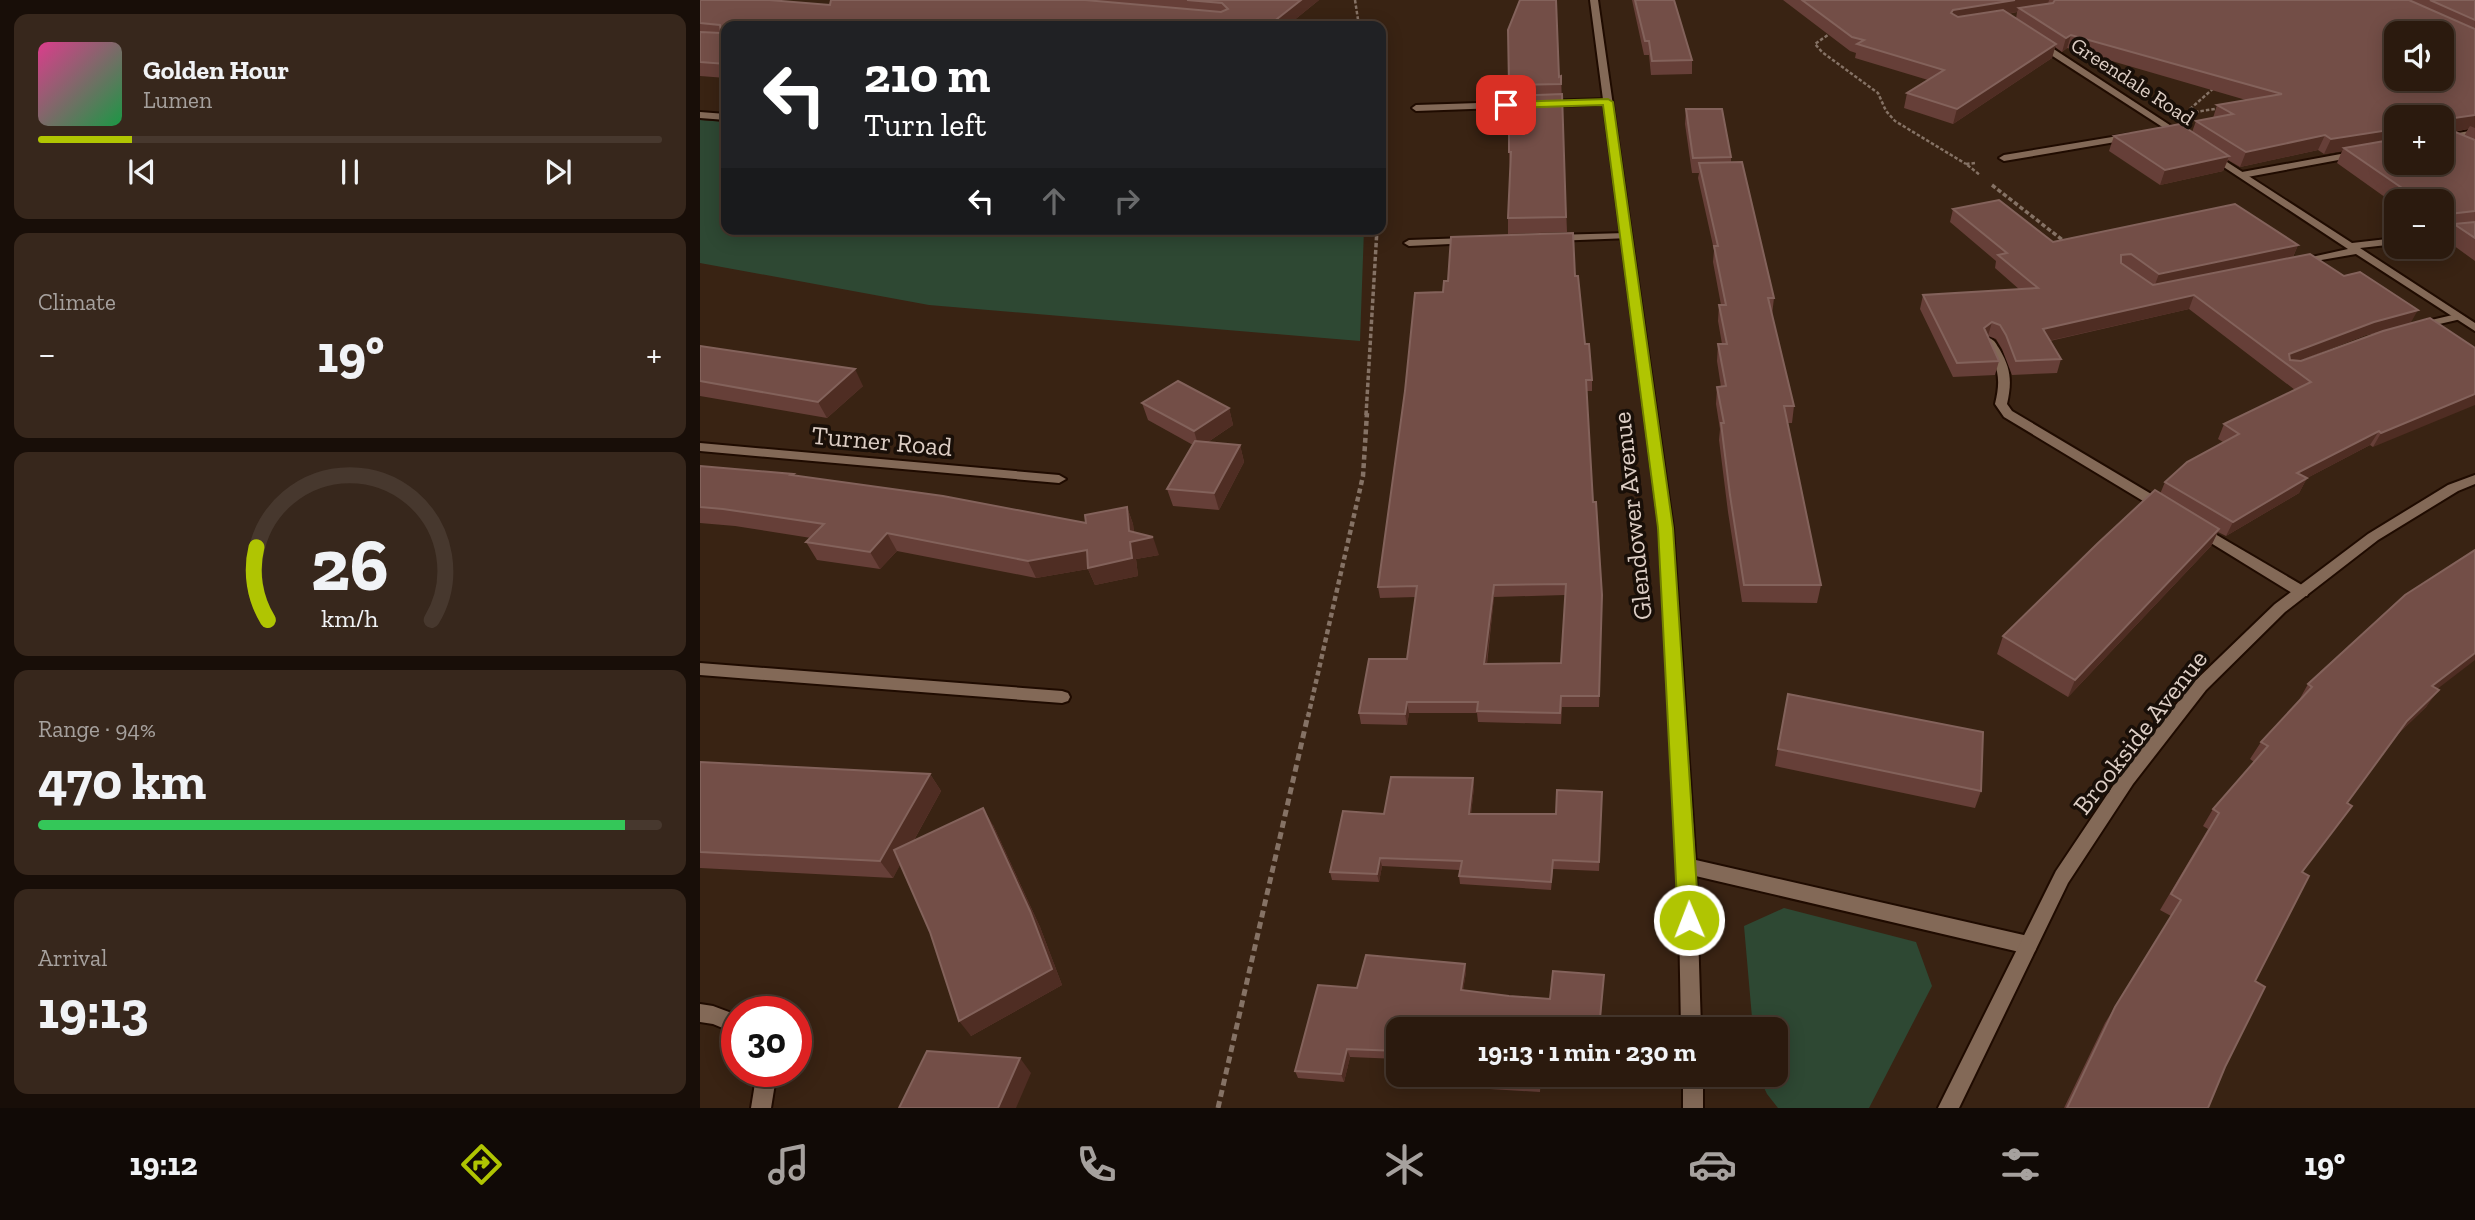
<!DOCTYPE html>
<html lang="en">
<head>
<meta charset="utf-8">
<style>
  body { margin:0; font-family:"Zilla Slab",serif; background:#37271c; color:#f1f3f6; height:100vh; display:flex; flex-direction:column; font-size:26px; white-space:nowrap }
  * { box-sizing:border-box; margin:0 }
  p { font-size:23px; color:#a6a19e }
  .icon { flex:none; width:38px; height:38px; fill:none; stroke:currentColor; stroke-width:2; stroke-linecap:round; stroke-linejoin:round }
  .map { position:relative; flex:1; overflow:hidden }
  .panel { display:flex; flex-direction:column; gap:14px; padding:14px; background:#180e08; width:700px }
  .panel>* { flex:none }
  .banner { position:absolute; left:21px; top:21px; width:665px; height:214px; border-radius:14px; box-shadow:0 4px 18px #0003,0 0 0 2px #47382e; background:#202124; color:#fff; overflow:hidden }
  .fabs { position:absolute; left:1684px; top:21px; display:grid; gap:14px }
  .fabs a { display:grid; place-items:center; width:70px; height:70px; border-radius:14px; background:#2b1a0e; box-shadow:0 4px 18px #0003,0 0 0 2px #47382e; font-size:35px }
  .speed { position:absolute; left:21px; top:996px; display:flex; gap:14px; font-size:35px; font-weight:700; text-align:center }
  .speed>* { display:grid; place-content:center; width:91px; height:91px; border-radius:50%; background:#2b1a0e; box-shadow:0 4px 18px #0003,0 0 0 2px #47382e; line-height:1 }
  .speed .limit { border:10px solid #d22; background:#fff; color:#111 }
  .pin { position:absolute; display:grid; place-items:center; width:60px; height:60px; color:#fff; margin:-30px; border-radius:14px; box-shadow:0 4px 10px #0006 }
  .me { position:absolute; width:77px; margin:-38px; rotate:359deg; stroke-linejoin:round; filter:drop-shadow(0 0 5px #0008) }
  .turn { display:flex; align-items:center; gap:24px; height:147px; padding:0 28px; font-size:32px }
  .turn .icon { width:91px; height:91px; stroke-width:2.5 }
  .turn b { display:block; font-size:49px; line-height:60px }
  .lanes { display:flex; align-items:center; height:66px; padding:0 28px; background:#0003; justify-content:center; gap:35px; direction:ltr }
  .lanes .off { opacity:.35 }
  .big { font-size:52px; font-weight:700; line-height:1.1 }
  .panel .tile { flex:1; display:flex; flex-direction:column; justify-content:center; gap:10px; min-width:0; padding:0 24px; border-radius:14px; background:#37271c }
  .panel .dial { align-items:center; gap:0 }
  .dial svg { height:182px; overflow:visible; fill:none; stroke:#47382e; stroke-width:7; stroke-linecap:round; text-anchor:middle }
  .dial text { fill:#f1f3f6; stroke:none }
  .song { display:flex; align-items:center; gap:21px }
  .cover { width:84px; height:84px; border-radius:10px; background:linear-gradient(135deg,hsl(330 70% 55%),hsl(140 70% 35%)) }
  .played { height:7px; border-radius:4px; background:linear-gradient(90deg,#b0c502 15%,#47382e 15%) }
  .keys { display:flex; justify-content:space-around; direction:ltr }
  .heat { display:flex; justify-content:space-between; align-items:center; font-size:38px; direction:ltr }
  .charge { height:10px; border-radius:5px; background:linear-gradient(90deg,#34c759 94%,#47382e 0) }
  .trip { position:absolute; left:686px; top:1017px; width:402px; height:70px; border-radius:14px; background:#2b1a0e; box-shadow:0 4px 18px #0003,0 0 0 2px #47382e; font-weight:700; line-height:70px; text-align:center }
  .menu { display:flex; height:112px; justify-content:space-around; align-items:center; background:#110a06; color:#a6a19e }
  .menu .icon { width:49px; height:49px }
  .menu .selected { color:#b0c502 }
  .menu b { font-size:32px; color:#f1f3f6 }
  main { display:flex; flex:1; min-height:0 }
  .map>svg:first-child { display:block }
  .green { fill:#2e4833 }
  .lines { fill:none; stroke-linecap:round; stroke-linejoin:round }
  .lane-casing { stroke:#1f0b00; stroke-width:4 }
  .street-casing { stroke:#1f0b00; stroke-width:4 }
  .path-far3 { stroke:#857265; stroke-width:2.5; stroke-dasharray:3.5 2; stroke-linecap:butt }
  .path-far2 { stroke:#857265; stroke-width:3.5; stroke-dasharray:4.5 2.5; stroke-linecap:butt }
  .path-far1 { stroke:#857265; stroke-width:4.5; stroke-dasharray:5 3.5; stroke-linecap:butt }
  .path { stroke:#857265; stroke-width:5; stroke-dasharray:7 4.5; stroke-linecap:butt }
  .lane { fill:#836957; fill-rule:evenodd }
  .street { fill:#836957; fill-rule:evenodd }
  .wall { fill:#663f38; fill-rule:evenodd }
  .shaded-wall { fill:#4f2d23 }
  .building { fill:#734e47; stroke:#83625b; stroke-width:2; fill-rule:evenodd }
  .route { fill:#b0c502; stroke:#728001; stroke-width:2 }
  .labels { text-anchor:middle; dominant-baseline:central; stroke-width:7; stroke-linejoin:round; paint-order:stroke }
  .far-street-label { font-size:21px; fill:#ddcec5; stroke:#190f08 }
  .street-label { font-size:26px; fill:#ddcec5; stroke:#190f08 }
</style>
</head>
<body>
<main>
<section class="panel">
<div class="tile">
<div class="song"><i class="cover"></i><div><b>Golden Hour</b><p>Lumen</p></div></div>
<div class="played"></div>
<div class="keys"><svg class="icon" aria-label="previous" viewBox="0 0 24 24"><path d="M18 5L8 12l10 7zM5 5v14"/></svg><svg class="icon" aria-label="pause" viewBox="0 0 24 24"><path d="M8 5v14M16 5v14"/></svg><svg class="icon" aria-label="next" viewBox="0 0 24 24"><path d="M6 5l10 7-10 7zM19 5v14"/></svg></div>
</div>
<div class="tile"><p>Climate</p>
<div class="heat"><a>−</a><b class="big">19°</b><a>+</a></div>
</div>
<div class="tile dial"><svg viewBox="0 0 100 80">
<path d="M14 69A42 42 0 1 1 86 69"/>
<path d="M14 69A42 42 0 0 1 9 37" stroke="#b0c502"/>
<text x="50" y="56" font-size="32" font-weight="700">26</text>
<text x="50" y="72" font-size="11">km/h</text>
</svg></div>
<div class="tile"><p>Range · 94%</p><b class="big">470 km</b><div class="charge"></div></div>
<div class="tile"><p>Arrival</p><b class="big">19:13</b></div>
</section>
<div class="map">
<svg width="1775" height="1108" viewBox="0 0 1775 1108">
  <rect width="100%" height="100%" fill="#392313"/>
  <!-- green -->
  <g class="green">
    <polygon points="0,120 26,122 26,229 664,229 660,341 229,305 0,263"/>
    <polygon points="1084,908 1216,942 1232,986 1169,1108 1078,1108 1067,1094 1058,1075 1076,1074 1076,1029 1053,1029 1044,926"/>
  </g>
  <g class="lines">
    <defs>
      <g id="lane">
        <polygon points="908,99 912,102 911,104 716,111 712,108 716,105"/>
        <polygon points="0,112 26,114 26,120 0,118"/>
        <polygon points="1775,130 1775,136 1741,142 1741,136"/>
        <polygon points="1430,134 1434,137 1433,139 1304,161 1299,158 1304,155"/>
        <polygon points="1657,151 1662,154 1660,156 1542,178 1537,175 1542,172"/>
        <polygon points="926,233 931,236 930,238 854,241 849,238 854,235"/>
        <polygon points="767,238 772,241 771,243 709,246 704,243 709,240"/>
        <polygon points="1757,314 1763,317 1761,319 1718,329 1712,326 1714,324"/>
        <path d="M1289,338C1295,340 1296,344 1300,350C1311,369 1312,382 1307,404L1312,411L1468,504L1470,507L1468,510H1458L1304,417L1295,404C1302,375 1297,366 1283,341Z"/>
        <polygon points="1498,524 1607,588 1609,592 1607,596 1597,596 1493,532 1491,529 1493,526"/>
        <polygon points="0,663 362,691 368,693 370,697 368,701 362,703 0,675"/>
        <polygon points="987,858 1328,936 1335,939 1337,945 1335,951 1328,954 987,874 981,872 978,866 981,860"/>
      </g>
      <g id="street">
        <polygon points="890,0 898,0 973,528 996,866 1001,1029 981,1029 978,866 959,528"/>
        <polygon points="1340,42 1343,42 1488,137 1481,139 1337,46 1336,44"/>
        <polygon points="1510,151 1652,243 1696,238 1696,244 1660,248 1775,323 1775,331 1656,254 1598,264 1598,260 1648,249 1507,156 1505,154"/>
        <polygon points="1775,228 1775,234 1741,238 1741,232"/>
        <polygon points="0,443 359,475 366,479 359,483 0,451"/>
        <polygon points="1775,475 1775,484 1758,491 1678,540 1585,612 1506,690 1433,784 1368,883 1259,1108 1238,1108 1356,871 1421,774 1494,682 1575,604 1668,534 1748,485"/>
        <polygon points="0,1004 13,1006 37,1015 37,1034 13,1024 0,1022"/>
        <polygon points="57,1071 77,1071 71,1108 51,1108"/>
        <rect x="983" y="1074" width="20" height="34"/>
      </g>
    </defs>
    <!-- lane casing -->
    <use href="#lane" class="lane-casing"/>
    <!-- street casing -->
    <use href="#street" class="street-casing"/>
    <!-- path-far3 -->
    <g class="path-far3">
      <polyline points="655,0 659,26"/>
      <polyline points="1132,32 1115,44 1122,52 1178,93 1186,111 1195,121 1266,164"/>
      <polyline points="1490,109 1515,87"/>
      <polyline points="1495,112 1521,108"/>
      <polyline points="1275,163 1266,164 1280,175"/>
    </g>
    <!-- path-far2 -->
    <g class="path-far2">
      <polyline points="1292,185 1365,242"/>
      <polyline points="666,415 677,229"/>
    </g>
    <!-- path-far1 -->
    <polyline class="path-far1" points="608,717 663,476 667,413"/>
    <!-- path -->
    <polyline class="path" points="518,1108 608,715"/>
    <!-- lane -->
    <use href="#lane" class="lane"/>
    <!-- street -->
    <use href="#street" class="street"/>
  </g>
  <!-- wall -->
  <g class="wall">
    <polygon points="0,0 130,5 131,0 619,0 587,26 26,26 26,78 0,76"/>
    <polygon points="932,0 974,0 992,60 992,74 951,75 949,55 944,55"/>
    <path d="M1083,0H1775V261L1746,240L1752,228L1741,230V201H1696V205L1637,163L1642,151L1624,154L1618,150L1540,167L1528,160L1523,171L1460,185L1409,151L1414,136L1492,132L1496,121L1513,118L1517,105L1546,100L1367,48L1362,52L1355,47L1352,58L1253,124L1204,108L1207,93L1228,80L1155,58L1156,53L1150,51ZM1317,12L1316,19L1308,14ZM1696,117L1741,163H1696ZM1768,129L1764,136L1754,132Z"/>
    <polygon points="808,30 859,77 861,76 867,232 808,234 808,218 810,167 809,152 809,96"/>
    <polygon points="986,109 1031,157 1031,162 1074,298 1072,315 1094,406 1092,423 1088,423 1121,585 1117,603 1042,602 1028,512 1019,440 1020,429 1016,404 1017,387 1021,387 1017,361 1018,344 1022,344 1018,321 1019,305 1021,305 1013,262 1014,250 998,178 999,173 992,173 985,124"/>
    <path d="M1253,209L1353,242L1598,245L1593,257L1710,324L1775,348L1673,447L1670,445L1607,478L1599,493L1526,536L1518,532L1511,546L1368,697L1297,654L1303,636L1460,494L1465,482L1523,442L1518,439L1524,424L1595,390L1489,309L1350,341L1361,359L1357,373L1312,375L1302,349L1296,339L1288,336L1299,361L1295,375L1253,377L1220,309L1223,295L1320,290L1295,268L1296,261L1250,222ZM1681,332L1601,361H1599L1666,335Z"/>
    <path d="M875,276L885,344L892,380V391H886L893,502L902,595L899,707H862L861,724L778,722L777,713H709L707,725L661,724L659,713L707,659L716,597L680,598L678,587L743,292ZM865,595L861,663L787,664L794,597Z"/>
    <polygon points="0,346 163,386 127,418 0,396"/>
    <polygon points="442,403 529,408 533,425 508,442 540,445 544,462 519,510 473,506 467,489 493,445 448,420"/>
    <polygon points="0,466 94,476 386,523 427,507 433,524 434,533 459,555 436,559 438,576 395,585 388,569 336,578 197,551 180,569 117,560 106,542 111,538 35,526 0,523"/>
    <polygon points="1608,684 1738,689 1726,707 1695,737 1647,803 1602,872 1555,981 1525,1067 1508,1108 1364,1108 1405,1023 1471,916 1460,910 1508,829 1503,826 1513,809 1554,762 1550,759 1561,742 1598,702"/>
    <polygon points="1088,694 1281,791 1275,808 1075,766"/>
    <polygon points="0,762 230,774 241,791 213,842 293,825 340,927 362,985 271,1036 230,932 200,864 193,878 0,868"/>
    <polygon points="773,778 774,787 771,814 856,814 902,792 899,871 853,869 851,890 760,884 759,876 760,870 682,866 679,882 632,880 630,872 684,814"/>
    <polygon points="765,964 766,972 763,990 809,996 850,999 904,975 900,1029 698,1029 698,1059 650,1057 644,1082 598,1078 595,1071 657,988"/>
    <polygon points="841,1074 840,1092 741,1086 740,1079"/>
  </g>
  <!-- shaded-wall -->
  <g class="shaded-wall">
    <polygon points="601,0 619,0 587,26 568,26"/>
    <polygon points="1315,0 1349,0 1347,8 1319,8 1317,12 1251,23 1251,13 1253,10"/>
    <polygon points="1371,35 1367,48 1362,52 1366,38"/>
    <polygon points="1356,44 1352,58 1253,124 1257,109"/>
    <polygon points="1775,115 1775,128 1770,126 1768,129 1741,134 1747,119"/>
    <polygon points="1696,129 1696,142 1644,148 1642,151 1624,154 1631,139"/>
    <polygon points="1625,135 1618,150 1540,167 1546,152"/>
    <polygon points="1529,156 1523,171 1460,185 1465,170"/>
    <polygon points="1598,245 1592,259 1454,287 1459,274"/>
    <polygon points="1494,295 1489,309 1339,343 1343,329"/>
    <polygon points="1718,310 1710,324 1666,335 1588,365 1589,354 1674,322"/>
    <polygon points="1292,322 1288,336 1284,328"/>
    <polygon points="155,369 163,386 127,418 118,402"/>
    <polygon points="1775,394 1775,405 1673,447 1681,433"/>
    <polygon points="529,408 533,425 499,448 494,431"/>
    <polygon points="1679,431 1670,445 1590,487 1597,473"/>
    <polygon points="540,445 544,462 519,510 514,493"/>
    <polygon points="1607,478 1599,493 1526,536 1533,522"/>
    <polygon points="427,507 433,524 435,541 453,537 459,555 436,559 438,576 395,585 388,569 336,578 328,561 429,531"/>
    <polygon points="1519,529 1511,546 1368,697 1375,680"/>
    <polygon points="187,533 197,551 180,569 170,552"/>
    <polygon points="794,585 794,597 785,676 784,664"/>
    <polygon points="1775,653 1775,660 1719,703 1732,686"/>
    <polygon points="1739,690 1726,707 1694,738 1707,721"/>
    <polygon points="707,702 709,713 707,725 705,714"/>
    <polygon points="230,774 241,791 193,878 180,861"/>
    <polygon points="773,778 774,787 770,823 769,814"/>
    <polygon points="283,808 293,825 340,927 362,985 271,1036 259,1021"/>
    <polygon points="680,858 682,866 679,882 677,874"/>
    <polygon points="765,964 766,972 762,998 761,990"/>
    <polygon points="647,1049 650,1057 644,1082 641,1074"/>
    <polygon points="320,1058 331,1073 316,1108 298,1108"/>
  </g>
  <!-- building -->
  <g class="building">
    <polygon points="0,0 69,0 130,5 131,0 385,0 521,12 528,9 522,3 487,0 601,0 568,26 26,26 26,64 0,62 0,32 21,33 20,25 0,23"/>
    <polygon points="820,0 856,0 859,77 861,76 861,84 809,85 808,30"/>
    <polygon points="935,0 974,0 992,60 952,61 949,41 945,41"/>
    <polygon points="1102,0 1315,0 1253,10 1251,13 1258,17 1303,10 1356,44 1257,109 1207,93 1244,70 1157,44 1164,40 1152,37"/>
    <path d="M1355,0H1709L1775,29V115L1747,119L1748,129L1775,140V211L1749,214L1747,219L1741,215V201H1721L1644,148L1696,139V163H1741V117H1696V129L1631,139L1625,135L1546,152L1496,121L1533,114L1517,105L1582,94L1371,35L1366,38L1319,8L1353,3ZM1696,33H1741V79H1696Z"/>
    <polygon points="1730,0 1775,0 1775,20"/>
    <polygon points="862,94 866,217 808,218 811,152 809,152 809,96"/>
    <polygon points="986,109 1022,109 1031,157 993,158"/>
    <polygon points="1480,124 1529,156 1465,170 1414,136"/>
    <polygon points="1042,162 1074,298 1068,298 1094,406 1084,406 1121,585 1044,585 1030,495 1021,423 1024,423 1017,387 1026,386 1018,344 1027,344 1019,305 1026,305 1014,246 1018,246 999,163"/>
    <polygon points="1299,200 1353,242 1535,204 1598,245 1459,274 1431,254 1421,255 1421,263 1453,285 1610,254 1644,276 1660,272 1718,310 1674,322 1589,354 1590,360 1601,361 1683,331 1730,318 1775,348 1775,394 1681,433 1679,431 1597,473 1607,478 1533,522 1465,482 1487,462 1539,434 1524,424 1611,382 1494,295 1343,329 1361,359 1316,361 1306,335 1300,325 1292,322 1284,328 1299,361 1257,363 1223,295 1338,288 1298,255 1307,253 1253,209"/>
    <polygon points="1775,222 1775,238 1754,224"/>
    <path d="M873,233L875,276H878L885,344H889L892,380H886L893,502H896L902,595L899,696H861L860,713L777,711L778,702H707L705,714L659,713L669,659H707L717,586L678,587L705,391L715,293L743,292L744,281H748L751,237ZM866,584L861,663L784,664L794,585Z"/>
    <polygon points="0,346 155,369 118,402 0,381"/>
    <polygon points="478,381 529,408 494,431 442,403"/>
    <polygon points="495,441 540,445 514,493 467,489"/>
    <polygon points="0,466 93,474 91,475 243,496 386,523 385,515 427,507 429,531 453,537 430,542 432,558 388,568 387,550 328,561 187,533 170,552 106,542 124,524 23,509 0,507"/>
    <polygon points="1455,490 1519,529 1375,680 1303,636 1397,544"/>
    <polygon points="1775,550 1775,653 1732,686 1739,690 1707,721 1647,803 1652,806 1602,872 1609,876 1555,981 1565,987 1525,1067 1508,1108 1367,1108 1415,1007 1481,900 1471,894 1519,813 1513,809 1568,746 1561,742 1612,687 1608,684 1705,595"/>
    <polygon points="1088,694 1283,732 1281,791 1078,749"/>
    <polygon points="0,762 230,774 180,861 0,852"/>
    <polygon points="691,777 773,778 769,814 856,814 857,790 902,792 899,862 853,860 851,882 759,876 762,861 680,858 677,874 630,872 643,811 684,814"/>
    <polygon points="283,808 330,911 352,969 259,1021 230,932 194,850"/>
    <polygon points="666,955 765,964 761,990 809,996 850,999 853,971 904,975 899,1029 698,1029 698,1051 647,1049 641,1074 595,1071 618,985 657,988"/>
    <polygon points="227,1051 320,1058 298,1108 199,1108"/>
    <polygon points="740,1074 840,1074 839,1085 740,1079"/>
  </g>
  <!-- route -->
  <polygon class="route" points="908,99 913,102 973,528 999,920 996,927 989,930 981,927 978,920 958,528 903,105 806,108 802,105 806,102"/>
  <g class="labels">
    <!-- far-street labels -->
    <g class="far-street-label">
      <text transform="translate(1433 81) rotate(33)">Greendale Road</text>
    </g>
    <!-- street labels -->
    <g class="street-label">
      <text transform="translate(182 441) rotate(5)">Turner Road</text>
      <text transform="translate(932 516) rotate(-96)">Glendower Avenue</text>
      <text transform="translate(1440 732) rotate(-52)">Brookside Avenue</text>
    </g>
  </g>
</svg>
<div class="fabs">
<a><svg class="icon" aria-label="sound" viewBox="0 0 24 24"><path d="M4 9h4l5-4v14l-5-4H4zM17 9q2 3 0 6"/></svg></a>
<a>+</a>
<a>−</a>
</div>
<div class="speed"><div class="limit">30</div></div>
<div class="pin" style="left:806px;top:105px;background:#d93025"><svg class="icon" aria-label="arrive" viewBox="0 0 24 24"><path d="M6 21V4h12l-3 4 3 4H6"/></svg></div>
<svg class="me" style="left:989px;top:920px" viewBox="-20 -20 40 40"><circle r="17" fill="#b0c502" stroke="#fff" stroke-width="3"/><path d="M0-11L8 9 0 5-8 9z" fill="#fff"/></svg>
<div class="trip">19:13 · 1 min · 230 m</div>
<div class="banner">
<div class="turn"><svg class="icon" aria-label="left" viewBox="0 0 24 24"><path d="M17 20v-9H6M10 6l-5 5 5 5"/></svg><div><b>210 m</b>Turn left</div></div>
<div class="lanes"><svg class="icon" aria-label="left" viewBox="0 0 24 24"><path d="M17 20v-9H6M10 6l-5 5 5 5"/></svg><svg class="icon off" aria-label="ahead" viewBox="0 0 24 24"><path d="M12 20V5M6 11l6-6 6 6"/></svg><svg class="icon off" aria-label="right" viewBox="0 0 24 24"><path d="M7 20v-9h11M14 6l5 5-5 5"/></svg></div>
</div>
</div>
</main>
<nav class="menu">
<b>19:12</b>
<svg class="icon selected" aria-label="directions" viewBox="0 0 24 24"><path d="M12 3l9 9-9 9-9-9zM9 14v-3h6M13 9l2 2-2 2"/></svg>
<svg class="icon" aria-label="music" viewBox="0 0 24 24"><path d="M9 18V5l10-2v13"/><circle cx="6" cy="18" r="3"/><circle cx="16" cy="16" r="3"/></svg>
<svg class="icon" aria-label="phone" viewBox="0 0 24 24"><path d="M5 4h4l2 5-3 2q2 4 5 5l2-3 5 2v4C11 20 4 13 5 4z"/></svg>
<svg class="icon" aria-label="climate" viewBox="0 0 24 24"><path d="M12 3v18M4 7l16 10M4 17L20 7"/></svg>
<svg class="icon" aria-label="car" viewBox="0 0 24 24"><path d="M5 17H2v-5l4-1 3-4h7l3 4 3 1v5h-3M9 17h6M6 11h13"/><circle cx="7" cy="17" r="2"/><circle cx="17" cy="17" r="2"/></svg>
<svg class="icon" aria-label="filters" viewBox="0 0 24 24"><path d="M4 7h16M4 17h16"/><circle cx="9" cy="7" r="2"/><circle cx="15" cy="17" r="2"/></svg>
<b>19°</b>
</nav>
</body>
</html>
